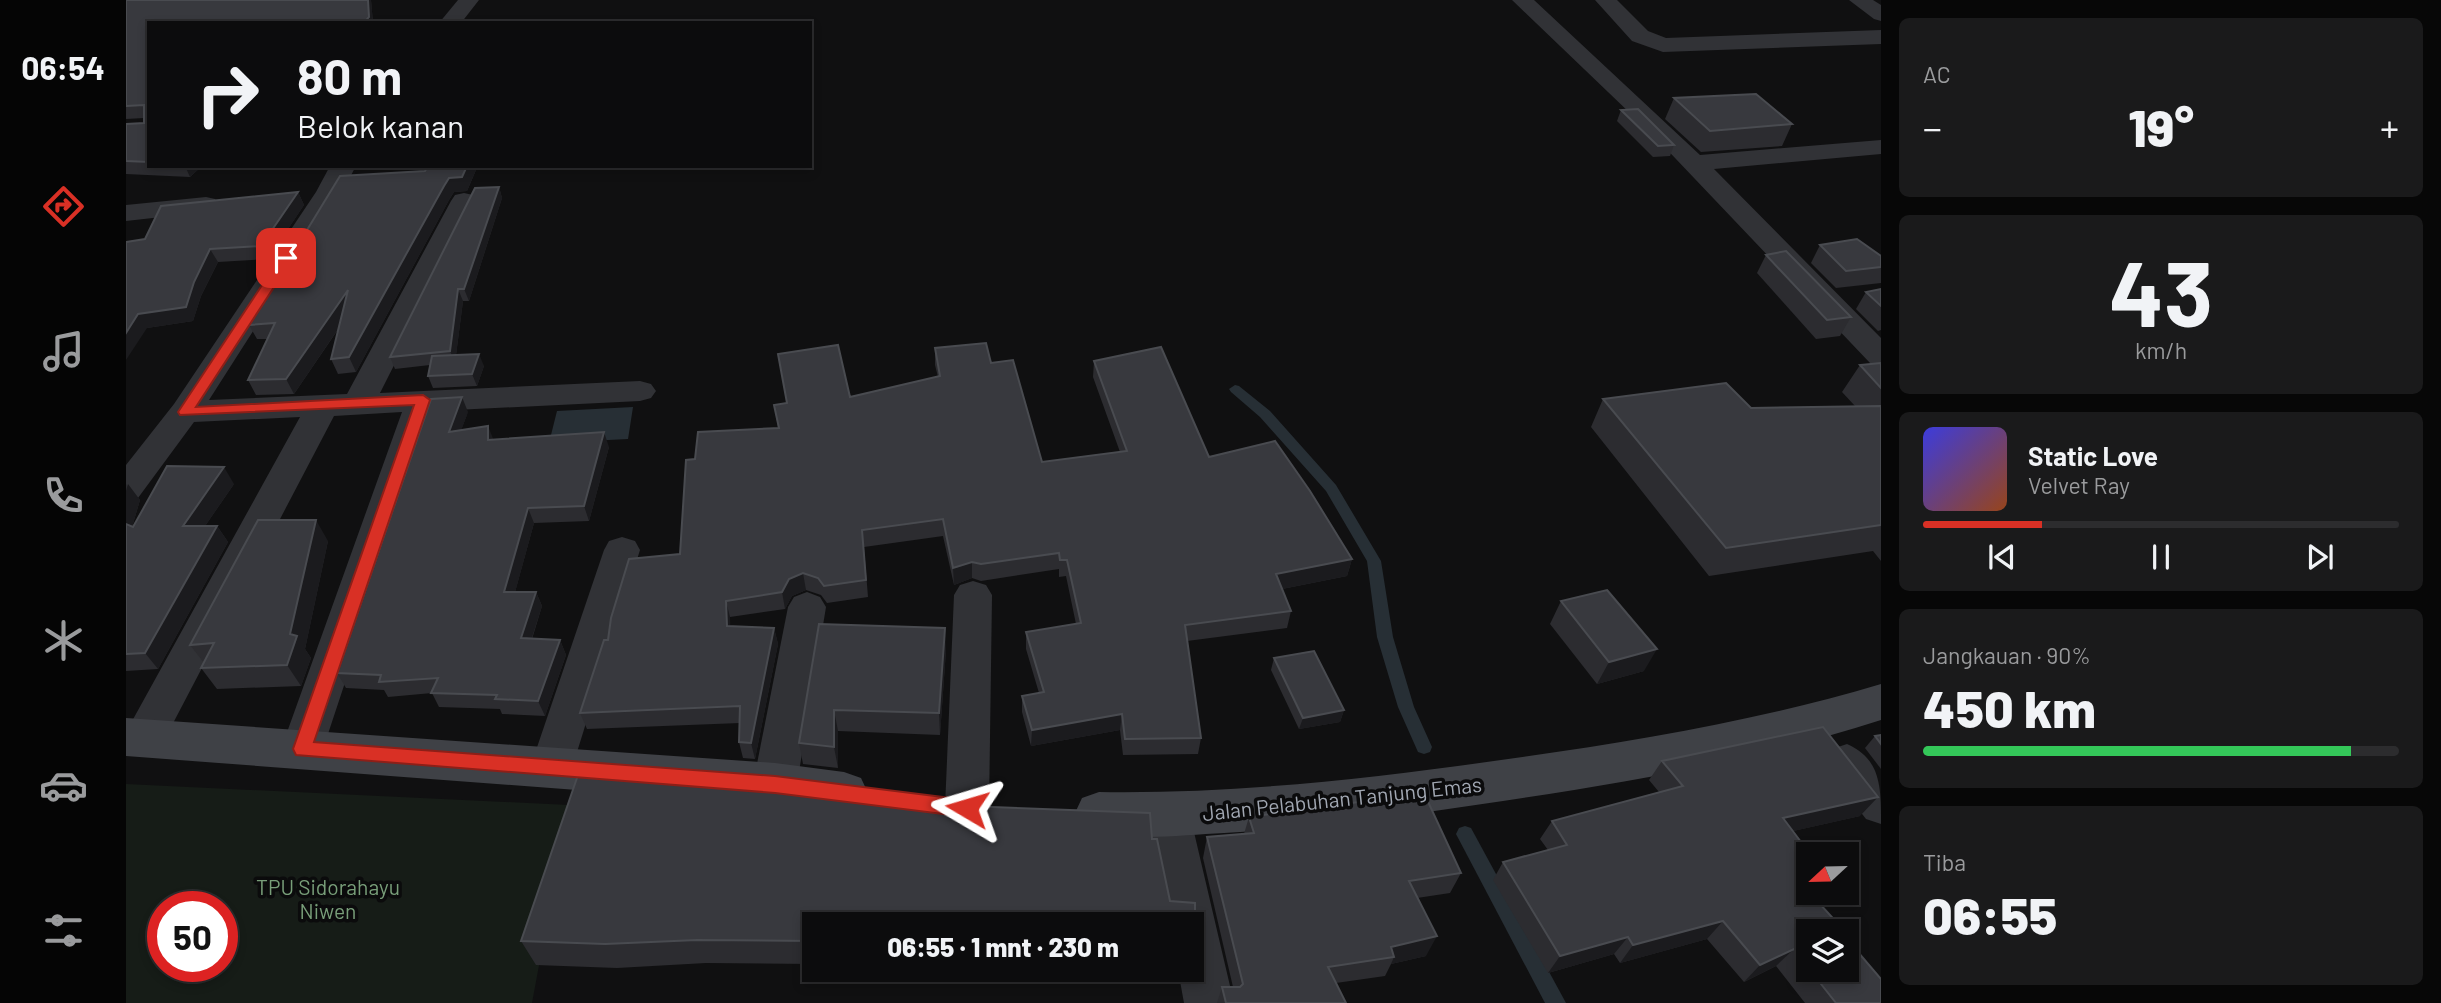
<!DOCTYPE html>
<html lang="id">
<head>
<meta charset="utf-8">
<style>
  body { margin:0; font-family:Barlow,sans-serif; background:#1a1a1b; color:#f1f3f6; height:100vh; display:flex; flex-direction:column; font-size:26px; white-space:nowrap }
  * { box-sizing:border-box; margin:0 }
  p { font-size:23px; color:#9a9b9d }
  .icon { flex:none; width:38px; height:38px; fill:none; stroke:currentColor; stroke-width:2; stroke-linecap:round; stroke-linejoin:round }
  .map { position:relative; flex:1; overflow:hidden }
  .side { display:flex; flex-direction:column; gap:18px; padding:18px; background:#070707; width:560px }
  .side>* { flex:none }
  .hud { position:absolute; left:21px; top:21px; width:665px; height:147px; border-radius:0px; box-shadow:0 4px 10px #0003,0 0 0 2px #2c2c2e; background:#0c0c0d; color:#f1f3f6; overflow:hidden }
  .needle { width:46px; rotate:248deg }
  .tools { position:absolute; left:1670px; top:842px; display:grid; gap:14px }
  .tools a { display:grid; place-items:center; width:63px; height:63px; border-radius:0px; background:#0c0c0d; box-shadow:0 4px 10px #0003,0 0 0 2px #2c2c2e; font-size:35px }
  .speed { position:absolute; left:21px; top:891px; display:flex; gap:14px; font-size:35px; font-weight:700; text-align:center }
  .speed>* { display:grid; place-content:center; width:91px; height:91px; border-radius:50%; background:#0c0c0d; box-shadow:0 4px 10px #0003,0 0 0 2px #2c2c2e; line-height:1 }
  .speed .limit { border:10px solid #d22; background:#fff; color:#111 }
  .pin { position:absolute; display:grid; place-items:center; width:60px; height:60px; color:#fff; margin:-30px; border-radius:14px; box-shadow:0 4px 10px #0006 }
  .me { position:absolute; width:77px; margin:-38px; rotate:277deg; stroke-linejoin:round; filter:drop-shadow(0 0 5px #0008) }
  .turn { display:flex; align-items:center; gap:24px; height:147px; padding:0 35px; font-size:32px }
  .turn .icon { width:91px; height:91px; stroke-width:2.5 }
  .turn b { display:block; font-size:49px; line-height:60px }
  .big { font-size:52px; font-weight:800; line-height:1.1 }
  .side .widget { flex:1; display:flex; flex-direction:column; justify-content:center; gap:10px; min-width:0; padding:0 24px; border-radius:10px; background:#1a1a1b }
  .side .dial { align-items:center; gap:0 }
  .dial b { font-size:91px; line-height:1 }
  .song { display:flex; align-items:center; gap:21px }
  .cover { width:84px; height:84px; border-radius:10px; background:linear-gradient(135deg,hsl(240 70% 55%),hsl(20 70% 35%)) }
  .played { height:7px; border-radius:4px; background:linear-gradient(90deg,#d93025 25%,#2c2c2e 25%) }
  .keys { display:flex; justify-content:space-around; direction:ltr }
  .heat { display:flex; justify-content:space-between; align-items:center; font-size:38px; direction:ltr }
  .charge { height:10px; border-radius:5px; background:linear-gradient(90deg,#34c759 90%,#2c2c2e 0) }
  .trip { position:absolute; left:676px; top:912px; width:402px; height:70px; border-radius:0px; background:#0c0c0d; box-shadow:0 4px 10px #0003,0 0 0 2px #2c2c2e; font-weight:800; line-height:70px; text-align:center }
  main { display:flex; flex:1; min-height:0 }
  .menu { display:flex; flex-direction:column; width:126px; justify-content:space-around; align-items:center; background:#050505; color:#9a9b9d }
  .menu .icon { width:49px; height:49px }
  .menu .selected { color:#d93025 }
  .menu b { font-size:32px; color:#f1f3f6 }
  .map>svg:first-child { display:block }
  .green { fill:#161c17; fill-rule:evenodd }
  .water { fill:#272f35 }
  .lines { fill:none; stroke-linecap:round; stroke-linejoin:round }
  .stream { fill:#272f35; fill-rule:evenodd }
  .street { fill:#313236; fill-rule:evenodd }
  .secondary { fill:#3f4146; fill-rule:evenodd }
  .wall { fill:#2c2c30 }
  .shaded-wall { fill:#1b1b1e }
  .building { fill:#38393e; stroke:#494b50; stroke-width:2 }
  .route { fill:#d93025; stroke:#8d1f18; stroke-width:2 }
  .labels { text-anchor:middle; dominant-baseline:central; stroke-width:7; stroke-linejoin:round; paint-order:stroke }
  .near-street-label { font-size:21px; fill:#a1a7b2; stroke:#0b0b0c }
  .near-park-label { font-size:21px; fill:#789e79; stroke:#0b0b0c }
</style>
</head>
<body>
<main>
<nav class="menu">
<b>06:54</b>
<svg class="icon selected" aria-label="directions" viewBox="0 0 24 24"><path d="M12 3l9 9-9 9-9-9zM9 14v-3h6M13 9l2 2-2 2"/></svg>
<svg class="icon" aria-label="music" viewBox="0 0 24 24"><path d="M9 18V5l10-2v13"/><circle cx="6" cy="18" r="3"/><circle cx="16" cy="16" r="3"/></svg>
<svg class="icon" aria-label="phone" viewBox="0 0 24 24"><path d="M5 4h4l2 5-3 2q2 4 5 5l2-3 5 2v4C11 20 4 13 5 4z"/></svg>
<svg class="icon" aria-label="climate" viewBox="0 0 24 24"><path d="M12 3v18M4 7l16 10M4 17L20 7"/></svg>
<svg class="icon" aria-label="car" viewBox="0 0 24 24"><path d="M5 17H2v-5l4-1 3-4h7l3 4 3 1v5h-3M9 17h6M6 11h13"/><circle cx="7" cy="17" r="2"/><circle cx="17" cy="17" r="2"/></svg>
<svg class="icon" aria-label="filters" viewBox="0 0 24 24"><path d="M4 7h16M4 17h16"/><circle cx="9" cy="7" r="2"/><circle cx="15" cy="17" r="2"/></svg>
</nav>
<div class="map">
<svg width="1755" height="1003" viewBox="0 0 1755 1003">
  <rect width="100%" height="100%" fill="#101011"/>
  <!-- green -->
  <path class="green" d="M0,784L443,805L406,1003H0ZM37,906H96V966H37Z"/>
  <!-- water -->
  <polygon class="water" points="507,407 502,439 423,443 431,411"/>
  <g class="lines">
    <!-- stream -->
    <g class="stream">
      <polygon points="1109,385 1113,386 1144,411 1210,485 1255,561 1267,637 1288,707 1306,747 1304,752 1298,754 1292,752 1272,707 1251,637 1241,561 1200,491 1134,417 1105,392 1103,389"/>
      <polygon points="1339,826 1345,828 1440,1003 1419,1003 1330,834 1333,828"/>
    </g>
    <!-- street -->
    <g class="street">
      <polygon points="332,0 353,0 335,23 313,23"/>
      <polygon points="1386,0 1408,0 1574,155 1755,140 1755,154 1588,169 1755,338 1755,366 1744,363 1530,138"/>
      <polygon points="1469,0 1491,0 1522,31 1540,38 1755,30 1755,44 1537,52 1506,41"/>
      <polygon points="1723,0 1747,0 1755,5 1755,21 1748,19"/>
      <polygon points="204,166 230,166 216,192 83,400 221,394 325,201 329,195 338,193 347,195 351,201 254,393 514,381 525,384 530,391 525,398 514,401 309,411 197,749 191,762 176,767 161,762 155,749 276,412 208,416 33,750 18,756 3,750 0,732 174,417 68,422 12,498 0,501 0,465 48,404 190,192"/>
      <polygon points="80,197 89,199 93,205 89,211 0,221 0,205"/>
      <polygon points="496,537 509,541 514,550 446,768 440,781 425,786 410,781 404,768 478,550 483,541"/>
      <polygon points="847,581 860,585 866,595 863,808 856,822 841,827 826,822 819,808 828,595 834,585"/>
      <polygon points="681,592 694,597 700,607 671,784 664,797 649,803 634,797 627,784 662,607 668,597"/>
      <path d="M1721,744C1755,759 1755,787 1755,824L1740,819L1706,775L1700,762L1706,749Z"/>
      <polygon points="1042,796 1058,801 1064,815 1108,1003 1058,1003 1052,970 1066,970 1066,924 1042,924 1020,815 1026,801"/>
    </g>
    <!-- secondary -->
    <g class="secondary">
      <path d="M1755,684V720C1631,760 1505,782 1377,801C1284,815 1191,828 1098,833C1055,835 996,843 956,828L949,813L956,798L973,792C1108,794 1241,779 1375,760C1504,742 1631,721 1755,684Z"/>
      <polygon points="0,718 649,763 718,772 735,778 742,793 735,808 718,814 649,805 0,756"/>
    </g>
  </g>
  <!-- wall -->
  <g class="wall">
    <polygon points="0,0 245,0 247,23 23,23 23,166 76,166 64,177 0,174 0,124 18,123 18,118 0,119"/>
    <polygon points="1548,98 1666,124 1656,146 1575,152 1539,119"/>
    <polygon points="1495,110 1548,145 1544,156 1527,157 1491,121"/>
    <polygon points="302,166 349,166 350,170 341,191 328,192 323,200 230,372 212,374 205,359 213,328 168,394 130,395 122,380 142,339 131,339 123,325 299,171"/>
    <polygon points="373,187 376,198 343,301 337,301 330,355 358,366 351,386 307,388 302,376 304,365 269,369 264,357"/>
    <polygon points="172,192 178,205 142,259 92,262 75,296 67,321 21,328 19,239"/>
    <polygon points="1694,245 1755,256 1755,283 1710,288 1685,263"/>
    <polygon points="1640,255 1725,317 1714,336 1690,339 1631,273"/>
    <polygon points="1755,289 1755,330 1752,331 1730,309 1740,292"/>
    <polygon points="809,348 865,363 916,462 994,452 967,377 968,361 1083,457 1226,559 1221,576 1156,589 1165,611 1161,628 1061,641 1075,738 1072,754 997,755 994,730 905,746 896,712 896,696 913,693 900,649 900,632 950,624 940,576 933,577 933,569 855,581 846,578 828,585 817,536 738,547 742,597 701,603 695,595 680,590 666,596 659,609 604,617 604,626 648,628 652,644 629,759 617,758 613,742 614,723 461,729 454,713 482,640 554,554 569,459 652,428 648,405 724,397 812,377 809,365"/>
    <polygon points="1755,363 1755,561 1747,551 1583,576 1465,427 1477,399 1625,408 1729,406 1716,392 1734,365"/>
    <polygon points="342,412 335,430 368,440 483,447 463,521 408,523 389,592 410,592 416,606 406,639 434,640 440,655 419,716 376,714 374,709 313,707 306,693 262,697 258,690 220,688 211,673"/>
    <polygon points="0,484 14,500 6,527 7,527 108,484 79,526 91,526 102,542 32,669 0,671"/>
    <polygon points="202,541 179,649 185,658 175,686 91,689 75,668 78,663 64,645"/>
    <polygon points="1435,601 1518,671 1471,684 1424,624"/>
    <polygon points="693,624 820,650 814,735 712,731 712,768 677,764 673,743"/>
    <polygon points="1148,658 1218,710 1214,722 1173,729 1145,670"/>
    <polygon points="1755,735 1755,769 1739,748 1749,736"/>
    <polygon points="1536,761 1734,816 1667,831 1682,892 1689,892 1686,896 1715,927 1712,929 1682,931 1682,970 1720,970 1755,1003 1679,1003 1650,966 1618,982 1581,939 1494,963 1488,954 1422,973 1367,880 1377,862 1422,850 1414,839 1426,821 1533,792 1523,780"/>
    <polygon points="1123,817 1335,873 1324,893 1291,898 1300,956 1265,964 1259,976 1210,983 1220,1003 1091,1003 1096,987 1107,987 1077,858 1081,837 1118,834"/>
    <polygon points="688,924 688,964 580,963 491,968 410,965 395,941"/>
    <polygon points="1066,937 1069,937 1066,950"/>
  </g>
  <!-- shaded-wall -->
  <g class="shaded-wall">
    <polygon points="242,0 245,0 247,23 238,23"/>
    <polygon points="59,166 76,166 64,177"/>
    <polygon points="341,166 349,166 350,170 341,191 328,192 323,200 230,372 223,357 318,186 323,178"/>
    <polygon points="373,187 376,198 343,301 338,289"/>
    <polygon points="172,192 178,205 142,259 135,246"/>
    <polygon points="84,249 92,262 75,296 67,321 21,328 0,360 0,333 12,314 68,282"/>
    <polygon points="332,289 337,301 329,363 324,351"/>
    <polygon points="222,290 229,304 168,394 160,379"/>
    <polygon points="353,354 358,366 351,386 346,374"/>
    <polygon points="336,397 342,412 329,447 323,432"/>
    <polygon points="362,426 368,441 362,440"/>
    <polygon points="478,432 483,447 463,521 458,506"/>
    <polygon points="98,467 108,484 68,542 57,526"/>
    <polygon points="2,484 14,500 3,537 0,533 0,491"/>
    <polygon points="402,508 408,523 385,607 378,592"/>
    <polygon points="190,520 202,541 179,649 185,658 175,686 161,665 164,634"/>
    <polygon points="91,526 102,542 32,669 19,653"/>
    <polygon points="1226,559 1221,576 1146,591 1150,574"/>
    <polygon points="846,562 846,578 828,585 827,568"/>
    <polygon points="677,573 680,590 666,596 659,609 656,592 663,579"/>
    <polygon points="410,592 416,606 401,653 395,638"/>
    <polygon points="600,601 604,617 605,643 601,626"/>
    <polygon points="648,628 652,644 629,759 625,743"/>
    <polygon points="819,628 820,650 814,735 813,713"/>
    <polygon points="434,640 440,655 419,716 412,701"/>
    <polygon points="1531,649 1518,671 1471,684 1483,662"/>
    <polygon points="708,710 712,731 712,768 708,747"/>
    <polygon points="1218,710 1214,722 1173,729 1177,718"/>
    <polygon points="996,714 994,730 905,746 906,730"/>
    <polygon points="1752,797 1734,816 1641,837 1657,818"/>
    <polygon points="1682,883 1682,892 1689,892 1686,896 1659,902 1675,884"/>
    <polygon points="1597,921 1581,939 1494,963 1507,945"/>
    <polygon points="1311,936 1300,956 1265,964 1268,957 1265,947"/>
    <polygon points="1502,937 1488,954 1422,973 1434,956"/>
    <polygon points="1668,949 1650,966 1618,982 1634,965"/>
  </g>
  <!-- building -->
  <g class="building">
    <polygon points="0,0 242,0 243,17 238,23 23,23 23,162 0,161 0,124 18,123 18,105 0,106"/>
    <polygon points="1630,94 1666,124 1584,131 1548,98"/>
    <polygon points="1512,109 1548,145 1532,146 1495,110"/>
    <polygon points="302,166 341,166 336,177 323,178 318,186 223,357 205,359 222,290 160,379 122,380 149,323 123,325 214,176 299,171"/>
    <polygon points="373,187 338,289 332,289 324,351 264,357 349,188"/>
    <polygon points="172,192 135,246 84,249 68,282 60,307 12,314 0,333 0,242 19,239 35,206"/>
    <polygon points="1731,239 1755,256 1755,267 1720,271 1694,245"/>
    <polygon points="1660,251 1725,317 1701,320 1640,255"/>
    <polygon points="1755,289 1755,306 1740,292"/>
    <polygon points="860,343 865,363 887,360 916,462 1001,451 968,361 1035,347 1083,457 1149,441 1184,491 1226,559 1150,574 1165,611 1059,625 1075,738 999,739 996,714 906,730 896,696 918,692 900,632 955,623 941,560 934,560 933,553 855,564 846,562 827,568 817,519 736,530 740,580 698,586 692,578 677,573 663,579 656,592 600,601 601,626 648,628 625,743 613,742 614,706 454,713 478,640 482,640 485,618 503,559 554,554 560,460 569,459 572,432 653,428 648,405 661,403 652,354 712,345 724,397 814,376 809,348"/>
    <polygon points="353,354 346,374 302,376 306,356"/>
    <polygon points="1755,363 1755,388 1734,365"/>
    <polygon points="1600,383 1625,408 1755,406 1755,525 1600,548 1477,399"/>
    <polygon points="336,397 323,432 362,426 362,440 478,432 458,506 402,508 378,592 410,592 395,638 434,640 412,701 369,699 371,695 305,693 312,678 253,682 255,675 211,673 305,399"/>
    <polygon points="41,466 98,467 57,526 91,526 19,653 0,654 0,524 7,527"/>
    <polygon points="132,520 190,520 164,634 171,636 161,665 75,668 88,643 64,645"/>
    <polygon points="1481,590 1531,649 1483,662 1435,601"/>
    <polygon points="693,624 819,628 813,713 708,710 708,747 673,743"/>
    <polygon points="1188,651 1218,710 1177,718 1148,658"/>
    <polygon points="1697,727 1752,797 1657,818 1684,854 1682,854 1682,883 1675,884 1682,891 1682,892 1683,892 1715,927 1712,928 1714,931 1682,931 1682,967 1668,949 1634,965 1597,921 1507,945 1502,937 1434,956 1377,862 1441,845 1426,821 1557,786 1536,761"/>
    <polygon points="1755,735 1755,744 1749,736"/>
    <polygon points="452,775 608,787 608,780 840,806 1024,813 1026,839 1031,839 1044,901 1069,903 1069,937 1066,937 1066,924 688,924 688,941 571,940 479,944 395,941"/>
    <polygon points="1298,793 1335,873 1283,881 1311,936 1265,947 1268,957 1202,967 1220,1003 1100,1003 1096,987 1114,987 1117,984 1081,837 1128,833 1123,817"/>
    <polygon points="1720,938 1755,979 1755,1003 1710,1003 1684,970 1720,970"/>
  </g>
  <!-- route -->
  <polygon class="route" points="160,254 167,258 70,407 297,395 304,400 188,742 649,776 841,800 848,802 851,808 848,815 841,817 649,793 170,755 167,749 288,405 54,415 52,412 54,409 154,258"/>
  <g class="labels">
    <!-- near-street labels -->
    <g class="near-street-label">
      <text transform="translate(1216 798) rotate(-6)">Jalan Pelabuhan Tanjung Emas</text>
    </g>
    <!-- near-park labels -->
    <g class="near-park-label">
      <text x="202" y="886">TPU Sidorahayu<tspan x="202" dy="24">Niwen</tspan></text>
    </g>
  </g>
</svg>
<div class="tools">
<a><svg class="needle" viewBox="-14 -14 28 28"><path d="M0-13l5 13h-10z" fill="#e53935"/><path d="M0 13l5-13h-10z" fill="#9a9b9d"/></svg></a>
<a><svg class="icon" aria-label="layers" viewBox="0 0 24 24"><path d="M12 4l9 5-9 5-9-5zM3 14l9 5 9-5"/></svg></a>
</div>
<div class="speed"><div class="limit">50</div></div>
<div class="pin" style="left:160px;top:258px;background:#d93025"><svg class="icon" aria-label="arrive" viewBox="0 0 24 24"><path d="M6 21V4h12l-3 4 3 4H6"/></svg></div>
<svg class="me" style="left:841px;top:808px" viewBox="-20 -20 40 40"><path d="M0-17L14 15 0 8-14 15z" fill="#d93025" stroke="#fff" stroke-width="4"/></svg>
<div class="trip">06:55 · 1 mnt · 230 m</div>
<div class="hud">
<div class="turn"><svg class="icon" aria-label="right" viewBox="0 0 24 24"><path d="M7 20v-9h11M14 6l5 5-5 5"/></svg><div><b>80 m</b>Belok kanan</div></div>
</div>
</div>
<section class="side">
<div class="widget"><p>AC</p>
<div class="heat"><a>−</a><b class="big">19°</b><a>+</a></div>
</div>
<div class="widget dial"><b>43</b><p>km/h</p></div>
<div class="widget">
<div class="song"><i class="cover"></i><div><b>Static Love</b><p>Velvet Ray</p></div></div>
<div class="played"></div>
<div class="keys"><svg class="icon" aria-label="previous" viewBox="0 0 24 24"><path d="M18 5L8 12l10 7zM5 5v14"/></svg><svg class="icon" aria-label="pause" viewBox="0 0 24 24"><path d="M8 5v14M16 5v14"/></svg><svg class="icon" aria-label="next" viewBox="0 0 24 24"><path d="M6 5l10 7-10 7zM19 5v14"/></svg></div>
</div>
<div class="widget"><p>Jangkauan · 90%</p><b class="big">450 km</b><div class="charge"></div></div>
<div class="widget"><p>Tiba</p><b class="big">06:55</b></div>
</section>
</main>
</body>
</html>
